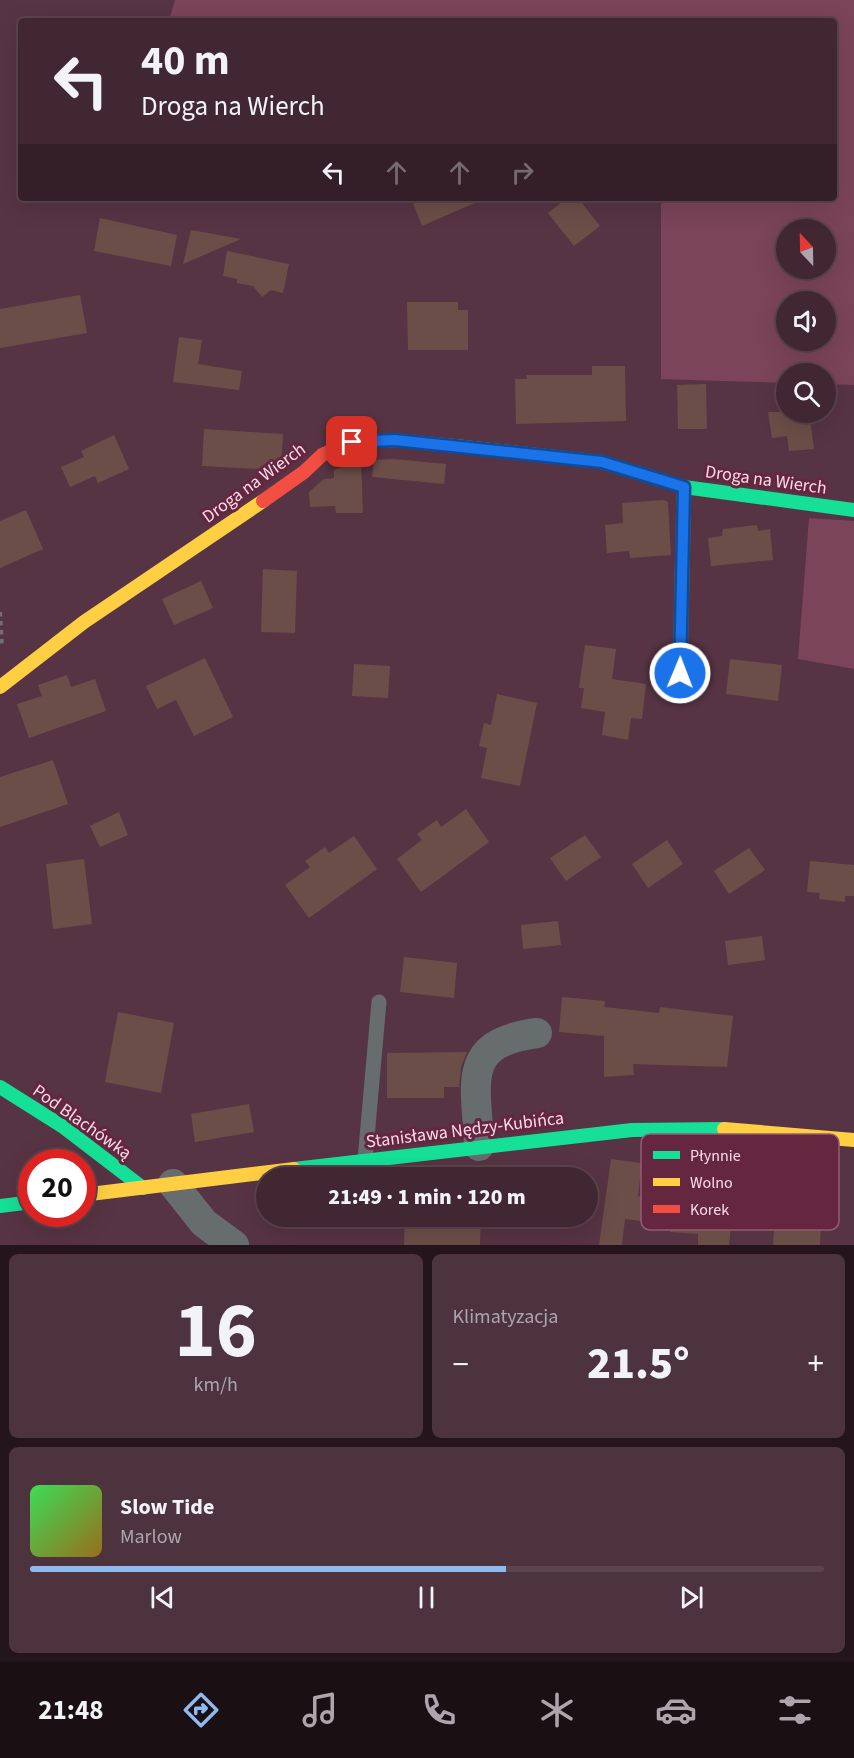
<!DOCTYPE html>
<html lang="pl">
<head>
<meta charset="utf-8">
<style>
  body { margin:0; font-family:"Source Sans 3",sans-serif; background:#4c333e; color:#f1f3f6; height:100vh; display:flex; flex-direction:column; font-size:22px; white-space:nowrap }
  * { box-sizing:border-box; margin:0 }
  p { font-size:20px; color:#aea5ac }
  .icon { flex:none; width:33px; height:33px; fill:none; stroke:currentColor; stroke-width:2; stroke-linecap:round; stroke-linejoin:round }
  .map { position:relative; height:1245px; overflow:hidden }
  .details { display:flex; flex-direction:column; gap:9px; padding:9px; background:#24151c; flex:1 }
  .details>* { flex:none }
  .banner { position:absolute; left:18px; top:18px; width:819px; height:183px; border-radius:6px; box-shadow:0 6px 24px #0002,0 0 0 2px #5a444d; background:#412732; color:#f1f3f6; overflow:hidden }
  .needle { width:39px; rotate:338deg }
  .fabs { position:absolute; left:776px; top:219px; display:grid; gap:12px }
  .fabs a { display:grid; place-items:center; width:60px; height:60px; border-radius:50%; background:#412732; box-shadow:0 6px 24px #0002,0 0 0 2px #5a444d; font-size:30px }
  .speed { position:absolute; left:18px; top:1149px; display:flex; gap:12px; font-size:30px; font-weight:700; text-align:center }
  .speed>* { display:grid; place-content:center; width:78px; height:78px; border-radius:50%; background:#412732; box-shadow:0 6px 24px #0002,0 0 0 2px #5a444d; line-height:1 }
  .speed .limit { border:9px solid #d22; background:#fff; color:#111 }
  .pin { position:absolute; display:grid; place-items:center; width:51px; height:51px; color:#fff; margin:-26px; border-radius:12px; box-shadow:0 3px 9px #0006 }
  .me { position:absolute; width:66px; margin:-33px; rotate:1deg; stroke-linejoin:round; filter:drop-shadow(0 0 4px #0008) }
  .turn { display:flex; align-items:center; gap:21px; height:126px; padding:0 24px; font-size:27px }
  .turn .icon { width:78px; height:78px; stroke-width:2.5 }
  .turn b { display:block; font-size:42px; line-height:51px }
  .lanes { display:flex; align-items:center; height:57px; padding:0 24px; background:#0003; justify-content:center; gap:30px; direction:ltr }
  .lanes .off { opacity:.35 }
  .big { font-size:45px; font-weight:800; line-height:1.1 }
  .details .card { flex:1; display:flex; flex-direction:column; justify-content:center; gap:9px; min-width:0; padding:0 21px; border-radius:9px; background:#4c333e }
  .details .dial { align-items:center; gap:0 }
  .dial b { font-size:78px; line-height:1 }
  .song { display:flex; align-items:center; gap:18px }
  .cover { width:72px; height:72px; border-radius:9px; background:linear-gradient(135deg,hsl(130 70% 55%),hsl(40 70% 35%)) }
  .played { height:6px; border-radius:3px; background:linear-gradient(90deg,#90b9f0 60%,#5a444d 60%) }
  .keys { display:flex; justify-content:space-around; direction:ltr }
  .heat { display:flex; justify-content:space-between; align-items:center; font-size:33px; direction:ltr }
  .details .tiles { flex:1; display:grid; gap:9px; grid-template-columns:1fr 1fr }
  .card:last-child { grid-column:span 2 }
  .trip { position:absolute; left:256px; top:1167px; width:342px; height:60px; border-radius:30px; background:#412732; box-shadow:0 6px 24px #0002,0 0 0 2px #5a444d; font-weight:800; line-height:60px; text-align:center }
  .menu { display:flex; height:96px; justify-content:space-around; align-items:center; background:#1a1014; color:#aea5ac }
  .menu .icon { width:42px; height:42px }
  .menu .active { color:#90b9f0 }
  .menu b { font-size:27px; color:#f1f3f6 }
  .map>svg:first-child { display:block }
  .green { fill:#7b4459; fill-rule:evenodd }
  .building { fill:#6c4e48 }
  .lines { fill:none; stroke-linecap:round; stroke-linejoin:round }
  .path { stroke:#727073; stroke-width:4; stroke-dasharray:4.5 4.5; stroke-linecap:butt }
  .lane { stroke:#676d6c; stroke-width:15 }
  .street { stroke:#676d6c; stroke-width:30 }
  .fast { stroke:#16e098; stroke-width:14 }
  .slow { stroke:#ffcf43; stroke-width:14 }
  .jam { stroke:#f24e42; stroke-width:14 }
  .route-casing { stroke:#114b97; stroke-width:15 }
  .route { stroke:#1a73e8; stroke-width:10 }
  .labels { text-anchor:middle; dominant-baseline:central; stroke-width:6; stroke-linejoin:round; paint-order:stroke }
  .street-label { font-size:18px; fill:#fbdbe5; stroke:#652640 }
  .key { fill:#652640; stroke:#925c72; stroke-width:1.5 }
  .key-label { font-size:16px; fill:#fbdbe5 }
</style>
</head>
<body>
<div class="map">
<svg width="854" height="1245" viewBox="0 0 854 1245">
  <rect width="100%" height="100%" fill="#573443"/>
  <!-- green -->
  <g class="green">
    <path d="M175,0H854V385L825,384V374H786V383L661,379V198H834V21H169ZM786,230H825V268H786ZM786,302H825V340H786Z"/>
    <polygon points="809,518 854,521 854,669 798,659"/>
  </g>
  <!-- building -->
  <g class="building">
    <polygon points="411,198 486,198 422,226"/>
    <polygon points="567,198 578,198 600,226 574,246 548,213"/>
    <polygon points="100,218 177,235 171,266 94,251"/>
    <polygon points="191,230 241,239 183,264"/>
    <polygon points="227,251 289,264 283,293 271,290 262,297 253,286 237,283 237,279 223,276"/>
    <polygon points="80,295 87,333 0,348 0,309"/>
    <polygon points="407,302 458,302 458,310 468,310 468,350 408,350"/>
    <polygon points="179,337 202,340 198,364 242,371 239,390 173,382"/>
    <polygon points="592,366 625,366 626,421 516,424 515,379 527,379 526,375 592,375"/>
    <polygon points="706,384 707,429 678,429 677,385"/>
    <polygon points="768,412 809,412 814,449 789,451 787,436 772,438"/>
    <polygon points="204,429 283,434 281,465 275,470 202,466"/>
    <polygon points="114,435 129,469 98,483 95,476 70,487 61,467 84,457 81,451"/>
    <polygon points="394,459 446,464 444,484 372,477 374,460"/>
    <polygon points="361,460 363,513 336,513 335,506 310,507 309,492 324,479 334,478 334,470"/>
    <polygon points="663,500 668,502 671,555 630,558 629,551 607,553 605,525 623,523 622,503"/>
    <polygon points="26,510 43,549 0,568 0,521"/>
    <polygon points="757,525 758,531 770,529 773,560 711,566 708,538 722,536 723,529"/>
    <polygon points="263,569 297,571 295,633 261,632"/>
    <polygon points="201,581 213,608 174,625 162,599"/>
    <polygon points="585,645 616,649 612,679 646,684 642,719 631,718 628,740 602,735 605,712 581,708 584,688 579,688"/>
    <polygon points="205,658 233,717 194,736 176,700 157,709 146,686"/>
    <polygon points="730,659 782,665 778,701 726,694"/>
    <polygon points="354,664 390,666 388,698 352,696"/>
    <polygon points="67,675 71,687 95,679 106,711 29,738 17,704 42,696 38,685"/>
    <polygon points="497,694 537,703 520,786 481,778 487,748 479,746 484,723 491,725"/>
    <polygon points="53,760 68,804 0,827 0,777"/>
    <polygon points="466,809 489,842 421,892 397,859 422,840 417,834 437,820 441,827"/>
    <polygon points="119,812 128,835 100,847 90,826"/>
    <polygon points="585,835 601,857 566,881 550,858"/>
    <polygon points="354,836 377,869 309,918 285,885 310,867 305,861 325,847 329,853"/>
    <polygon points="667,840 683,864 648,888 632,864"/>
    <polygon points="749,848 765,870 729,894 714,871"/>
    <polygon points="84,859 92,924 53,929 46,864"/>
    <polygon points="810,861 854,865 854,896 845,896 845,902 819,899 820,893 807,892"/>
    <polygon points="558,921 561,945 523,949 521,925"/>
    <polygon points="762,936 765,960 728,965 725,941"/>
    <polygon points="404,957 457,963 454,998 400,992"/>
    <polygon points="562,997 605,1001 604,1007 659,1013 660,1007 733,1016 727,1067 633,1064 634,1075 604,1077 604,1036 559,1032"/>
    <polygon points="118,1012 174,1023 161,1093 105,1082"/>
    <polygon points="467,1052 461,1067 459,1087 444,1087 444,1098 387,1098 387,1053"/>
    <polygon points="249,1104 254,1132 195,1142 191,1114"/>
    <polygon points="611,1159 642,1163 638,1196 733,1204 729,1245 698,1245 698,1234 670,1232 671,1225 625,1219 622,1245 599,1245"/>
    <polygon points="776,1206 804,1208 803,1222 821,1223 820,1245 773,1245"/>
    <polygon points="405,1216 481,1216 480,1245 404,1245"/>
  </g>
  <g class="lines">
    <!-- path -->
    <polyline class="path" points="0,612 2,647"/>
    <!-- lane -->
    <g class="lane">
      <polyline points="680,673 684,487"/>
      <polyline points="365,1160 379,1002"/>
    </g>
    <!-- street -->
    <g class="street">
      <path d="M479,1146C477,1084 459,1043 537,1033"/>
      <polyline points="173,1184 204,1223 234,1245"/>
    </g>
    <!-- fast -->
    <g class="fast">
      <polyline points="455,446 602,462 684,487 854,510"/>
      <polyline points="0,1087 62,1126 143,1188"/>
      <polyline points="294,1169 632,1130 724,1129"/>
      <polyline points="0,1206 32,1202"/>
    </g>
    <!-- slow -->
    <g class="slow">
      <polyline points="0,687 84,622 263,501"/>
      <polyline points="724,1129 854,1140"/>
      <polyline points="82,1195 294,1169"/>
    </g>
    <!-- jam -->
    <polyline class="jam" points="263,501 304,472 322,455 352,442 395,440 455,446"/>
  </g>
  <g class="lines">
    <defs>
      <polyline id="route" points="352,442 395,440 602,462 684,487 680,673"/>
    </defs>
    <!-- route casing -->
    <use href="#route" class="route-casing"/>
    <!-- route -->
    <use href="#route" class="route"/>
  </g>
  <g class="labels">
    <!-- street labels -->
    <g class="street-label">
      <text transform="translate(766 480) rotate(8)">Droga na Wierch</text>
      <text transform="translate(254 483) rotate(-36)">Droga na Wierch</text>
      <text transform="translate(82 1122) rotate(35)">Pod Blachówką</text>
      <text transform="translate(465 1130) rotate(-7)">Stanisława Nędzy-Kubińca</text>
    </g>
  </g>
  <!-- legend -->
  <rect x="641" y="1134" width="198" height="96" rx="9" class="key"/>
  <rect x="653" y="1151" width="27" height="8" fill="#16e098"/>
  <rect x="653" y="1178" width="27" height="8" fill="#ffcf43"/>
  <rect x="653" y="1205" width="27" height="8" fill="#f24e42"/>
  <g class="key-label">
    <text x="690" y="1161">Płynnie</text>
    <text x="690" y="1188">Wolno</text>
    <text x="690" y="1215">Korek</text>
  </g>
</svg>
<div class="fabs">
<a><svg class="needle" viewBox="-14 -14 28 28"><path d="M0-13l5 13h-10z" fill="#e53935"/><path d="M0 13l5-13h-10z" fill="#aea5ac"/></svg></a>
<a><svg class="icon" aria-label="sound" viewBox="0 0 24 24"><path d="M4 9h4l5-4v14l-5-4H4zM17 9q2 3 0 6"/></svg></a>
<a><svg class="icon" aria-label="search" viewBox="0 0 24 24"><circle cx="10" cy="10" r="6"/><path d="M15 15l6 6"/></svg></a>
</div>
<div class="speed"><div class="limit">20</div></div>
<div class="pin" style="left:352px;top:442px;background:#d93025"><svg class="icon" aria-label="arrive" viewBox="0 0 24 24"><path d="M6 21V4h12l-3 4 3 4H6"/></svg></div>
<svg class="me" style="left:680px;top:673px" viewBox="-20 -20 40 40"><circle r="17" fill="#1a73e8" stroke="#fff" stroke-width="3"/><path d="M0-11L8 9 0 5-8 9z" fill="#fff"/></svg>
<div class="trip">21:49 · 1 min · 120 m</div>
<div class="banner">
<div class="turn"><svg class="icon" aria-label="left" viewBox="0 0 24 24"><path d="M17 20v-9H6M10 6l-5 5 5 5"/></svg><div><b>40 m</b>Droga na Wierch</div></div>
<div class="lanes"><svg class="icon" aria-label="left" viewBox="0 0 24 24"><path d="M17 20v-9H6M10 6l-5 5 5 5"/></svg><svg class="icon off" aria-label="ahead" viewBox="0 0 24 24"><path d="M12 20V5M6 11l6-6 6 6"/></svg><svg class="icon off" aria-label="ahead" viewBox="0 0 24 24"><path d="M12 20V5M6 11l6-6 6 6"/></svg><svg class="icon off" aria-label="right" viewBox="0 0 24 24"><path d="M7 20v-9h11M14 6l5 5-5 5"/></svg></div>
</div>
</div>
<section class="details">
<div class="tiles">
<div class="card dial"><b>16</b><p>km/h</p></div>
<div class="card"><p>Klimatyzacja</p>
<div class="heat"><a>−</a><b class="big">21.5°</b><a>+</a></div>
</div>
<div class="card">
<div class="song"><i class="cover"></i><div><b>Slow Tide</b><p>Marlow</p></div></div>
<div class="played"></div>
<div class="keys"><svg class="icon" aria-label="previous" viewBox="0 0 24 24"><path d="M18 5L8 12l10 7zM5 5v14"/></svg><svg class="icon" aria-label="pause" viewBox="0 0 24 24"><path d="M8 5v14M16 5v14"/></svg><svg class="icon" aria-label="next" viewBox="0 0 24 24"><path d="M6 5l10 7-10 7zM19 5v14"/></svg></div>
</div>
</div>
</section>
<nav class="menu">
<b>21:48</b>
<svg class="icon active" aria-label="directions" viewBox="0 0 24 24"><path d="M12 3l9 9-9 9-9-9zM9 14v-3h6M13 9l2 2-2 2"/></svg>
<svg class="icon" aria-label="music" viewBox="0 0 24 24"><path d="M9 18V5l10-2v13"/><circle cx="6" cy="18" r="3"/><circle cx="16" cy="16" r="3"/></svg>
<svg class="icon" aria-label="phone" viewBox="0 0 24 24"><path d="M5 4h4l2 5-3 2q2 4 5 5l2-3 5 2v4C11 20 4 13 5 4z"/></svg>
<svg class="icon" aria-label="climate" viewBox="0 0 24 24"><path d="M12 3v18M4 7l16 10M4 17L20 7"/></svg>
<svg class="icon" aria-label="car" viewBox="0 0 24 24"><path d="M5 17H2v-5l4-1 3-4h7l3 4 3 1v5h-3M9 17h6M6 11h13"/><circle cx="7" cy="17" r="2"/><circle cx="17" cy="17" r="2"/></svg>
<svg class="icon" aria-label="filters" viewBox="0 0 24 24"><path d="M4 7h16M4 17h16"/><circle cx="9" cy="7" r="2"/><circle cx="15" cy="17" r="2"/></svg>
</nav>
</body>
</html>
